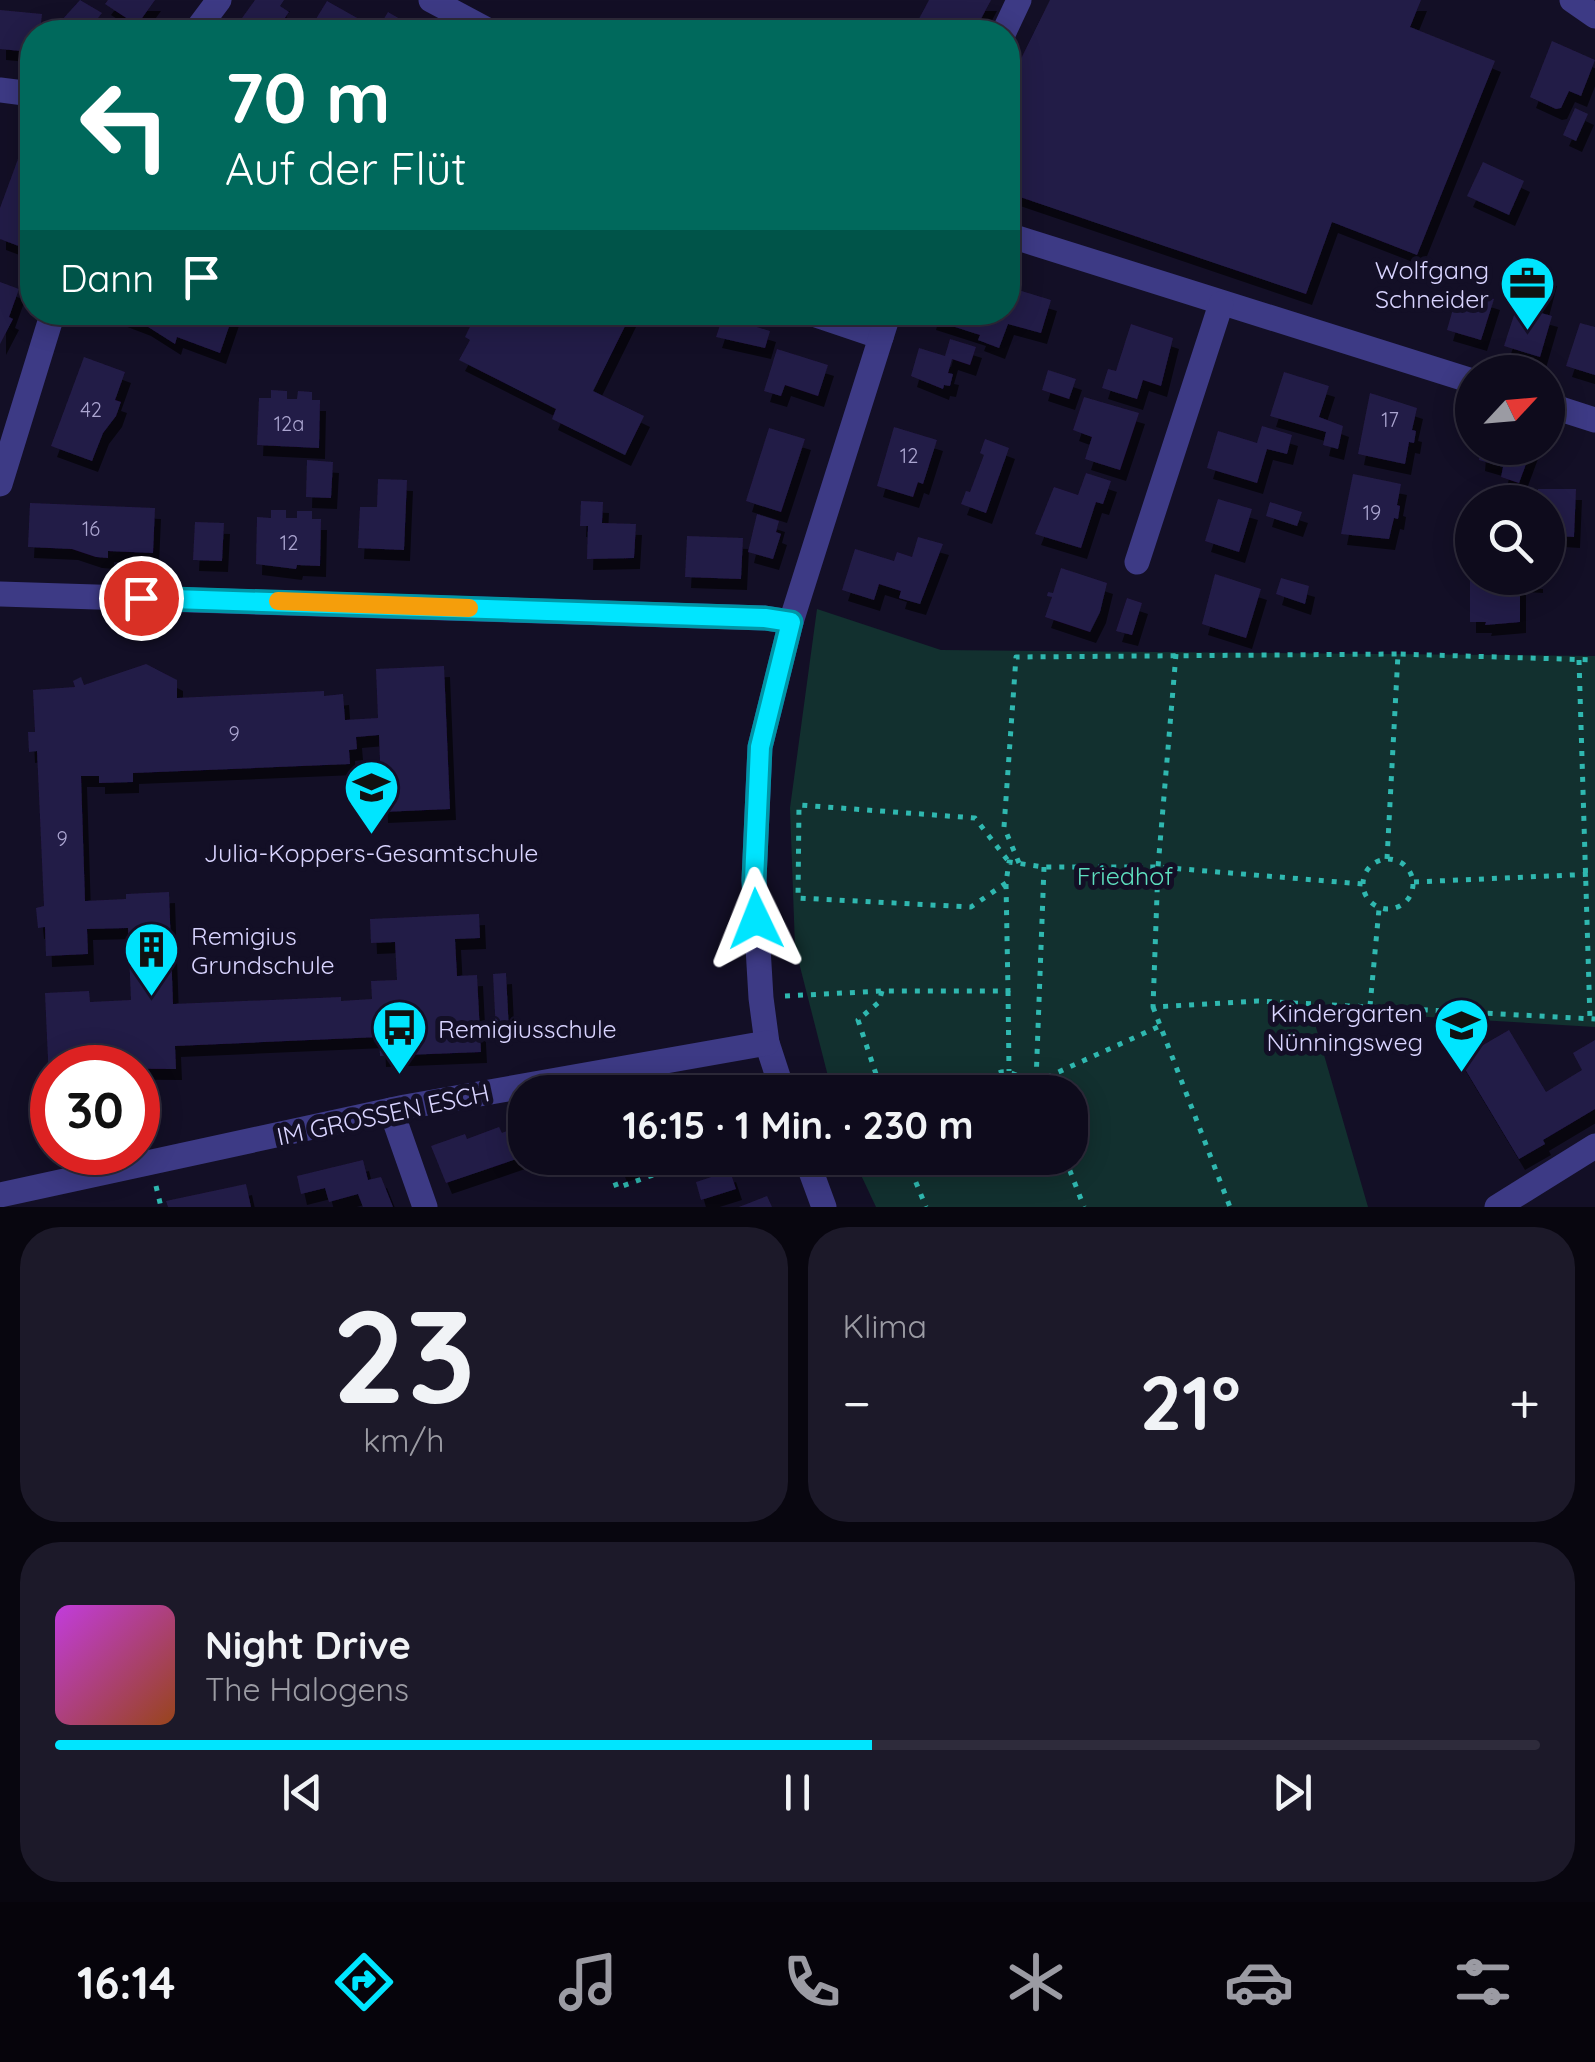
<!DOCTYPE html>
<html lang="de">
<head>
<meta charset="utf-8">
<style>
  body { margin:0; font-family:Quicksand,sans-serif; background:#1c1929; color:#f1f3f6; height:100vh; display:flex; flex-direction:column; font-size:38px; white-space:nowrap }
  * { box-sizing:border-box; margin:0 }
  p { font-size:32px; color:#9b9ba3 }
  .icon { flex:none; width:55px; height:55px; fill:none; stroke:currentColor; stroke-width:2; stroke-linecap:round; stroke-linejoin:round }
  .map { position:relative; height:1207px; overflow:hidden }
  .side { display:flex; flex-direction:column; gap:20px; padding:20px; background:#08060f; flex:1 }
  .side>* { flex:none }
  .hud { position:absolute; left:20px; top:20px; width:1000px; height:305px; border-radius:40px; box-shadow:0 5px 25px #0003,0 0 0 2px #2e2b3b; background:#00695c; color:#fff; overflow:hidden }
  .needle { width:65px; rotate:64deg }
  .controls { position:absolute; left:1455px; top:355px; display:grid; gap:20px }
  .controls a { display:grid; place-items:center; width:110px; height:110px; border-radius:50%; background:#0e0b1c; box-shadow:0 5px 25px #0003,0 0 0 2px #2e2b3b; font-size:50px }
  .speed { position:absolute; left:30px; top:1045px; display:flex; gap:20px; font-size:50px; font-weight:700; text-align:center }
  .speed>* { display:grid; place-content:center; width:130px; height:130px; border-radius:50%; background:#0e0b1c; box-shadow:0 5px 25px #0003,0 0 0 2px #2e2b3b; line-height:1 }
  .speed .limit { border:15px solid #d22; background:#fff; color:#111 }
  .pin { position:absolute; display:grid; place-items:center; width:85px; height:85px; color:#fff; margin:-42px; border:5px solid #fff; border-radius:50%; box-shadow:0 2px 10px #0007 }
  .me { position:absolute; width:110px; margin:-55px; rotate:358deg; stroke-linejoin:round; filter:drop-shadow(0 0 8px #0008) }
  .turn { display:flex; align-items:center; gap:35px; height:210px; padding:0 40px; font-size:45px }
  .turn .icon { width:130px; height:130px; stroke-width:2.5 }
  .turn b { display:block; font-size:70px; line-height:85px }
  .then { display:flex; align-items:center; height:95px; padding:0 40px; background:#0003; gap:20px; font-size:38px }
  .big { font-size:75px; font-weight:700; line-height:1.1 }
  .side .widget { flex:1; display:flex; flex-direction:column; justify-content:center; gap:15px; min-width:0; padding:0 35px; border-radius:40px; background:#1c1929 }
  .side .dial { align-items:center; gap:0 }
  .dial b { font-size:130px; line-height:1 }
  .song { display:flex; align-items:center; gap:30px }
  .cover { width:120px; height:120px; border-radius:15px; background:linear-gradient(135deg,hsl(290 70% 55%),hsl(20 70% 35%)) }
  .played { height:10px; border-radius:5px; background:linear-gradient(90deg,#00e5ff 55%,#2e2b3b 55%) }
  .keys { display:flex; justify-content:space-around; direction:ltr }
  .heat { display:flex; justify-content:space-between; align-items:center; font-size:55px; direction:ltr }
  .side .tiles { flex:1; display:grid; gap:20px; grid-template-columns:1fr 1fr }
  .widget:last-child { grid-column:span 2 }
  .trip { position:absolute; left:508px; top:1075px; width:580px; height:100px; border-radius:40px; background:#0e0b1c; box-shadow:0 5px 25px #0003,0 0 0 2px #2e2b3b; font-weight:700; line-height:100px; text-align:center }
  .dock { display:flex; height:160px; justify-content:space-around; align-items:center; background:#06040b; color:#9b9ba3 }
  .dock .icon { width:70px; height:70px }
  .dock .current { color:#00e5ff }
  .dock b { font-size:45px; color:#f1f3f6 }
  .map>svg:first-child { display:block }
  .green { fill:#12302f }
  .building { fill:#241b47; filter:url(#shadow) }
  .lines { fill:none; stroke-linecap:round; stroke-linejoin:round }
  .path { stroke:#2fb8b0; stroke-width:5; stroke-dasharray:5 8; stroke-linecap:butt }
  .minor { stroke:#3d3a85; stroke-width:25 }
  .route-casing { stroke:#0095a6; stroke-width:25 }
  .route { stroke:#00e5ff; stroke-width:18 }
  .slow { stroke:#f59e0b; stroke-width:18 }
  .labels { text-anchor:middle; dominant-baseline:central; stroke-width:10; stroke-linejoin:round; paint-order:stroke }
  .number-label { font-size:20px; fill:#aca6d1 }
  .poi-label { font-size:25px; fill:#d9d4ff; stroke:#130f26; text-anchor:end }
  .park-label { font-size:25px; fill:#5fe0c0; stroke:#130f26 }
  .street-label { font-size:25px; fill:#d9d4ff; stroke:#130f26 }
</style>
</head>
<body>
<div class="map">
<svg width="1595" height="1207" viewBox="0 0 1595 1207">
  <defs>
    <filter id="shadow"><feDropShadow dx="6" dy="11" stdDeviation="0" flood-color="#0009"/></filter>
  </defs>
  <rect width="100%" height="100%" fill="#130f26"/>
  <!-- green -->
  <polygon class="green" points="817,609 941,650 1595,656 1595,1027 1311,1010 1368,1207 876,1207 853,1158 1070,1158 1070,1092 832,1092 795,947 790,808"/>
  <!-- building -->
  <g class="building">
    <polygon points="80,0 102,13 87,32 76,32 61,21"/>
    <polygon points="108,0 155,0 137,25 105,4"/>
    <polygon points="255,0 284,0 280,6 289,12 275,32 232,32"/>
    <polygon points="929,0 991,0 974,32 912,32"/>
    <polygon points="1050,0 1421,0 1410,27 1495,61 1417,255 1332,222 1306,294 1008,193 1008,85"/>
    <polygon points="327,1 359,19 351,32 308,32"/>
    <polygon points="0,10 42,14 40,32 32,32 32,52 0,49"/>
    <polygon points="388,12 422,32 376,32"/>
    <polygon points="1552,41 1595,60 1581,96 1569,91 1561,108 1556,109 1530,97"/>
    <polygon points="1575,108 1588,114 1576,141 1563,135"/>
    <polygon points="32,121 32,251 0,239 0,208"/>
    <polygon points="1483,162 1524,181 1509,215 1467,196"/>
    <polygon points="1529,269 1551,275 1541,313 1552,316 1540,357 1504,346"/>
    <polygon points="0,282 19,289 9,317 13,319 0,344"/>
    <polygon points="1459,288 1494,299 1481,340 1447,330"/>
    <polygon points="1015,289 1051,300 1041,333 1008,324 999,348 978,340 980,335 930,319 932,312 1008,312 1008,301 1011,302"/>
    <polygon points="111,312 234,312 220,353 177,337 175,344 145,325"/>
    <polygon points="477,312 632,312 593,391 644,416 625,455 552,419 556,409 459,360 470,340 465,337"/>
    <polygon points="715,312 749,312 744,323 770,331 765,348 716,337 723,316"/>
    <polygon points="1580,323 1595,327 1595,375 1566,366"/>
    <polygon points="1131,324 1173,338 1161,386 1143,380 1137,399 1102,388 1108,369 1116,371"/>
    <polygon points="950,339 976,347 970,365 952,359 948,373 953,374 950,386 944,385 943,389 911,376 919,348 945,356"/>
    <polygon points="777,349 828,365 818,396 785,385 781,396 764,391"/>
    <polygon points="84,357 125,372 115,400 121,402 116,416 103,433 92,461 51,446"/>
    <polygon points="1048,370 1076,379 1069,399 1042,390"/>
    <polygon points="1284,372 1329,386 1319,417 1343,426 1338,449 1323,445 1326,432 1270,416"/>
    <polygon points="271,390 287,391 287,399 297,399 298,391 312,392 312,400 320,400 319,448 257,445 259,398 271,398"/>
    <polygon points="1370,393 1417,408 1412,430 1416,431 1414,443 1409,442 1405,464 1358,454"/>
    <polygon points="1084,397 1139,413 1120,470 1085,459 1092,437 1073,430"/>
    <polygon points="1262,426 1292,435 1287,454 1267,449 1257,483 1207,468 1218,431 1257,443"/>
    <polygon points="894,427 937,440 923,484 918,482 913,497 877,486"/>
    <polygon points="769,428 805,439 781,512 746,501"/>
    <polygon points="985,439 1009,448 986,513 961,504 966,491 970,492 984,455 980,453"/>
    <polygon points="1480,448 1532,448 1519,483 1501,477 1503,467 1479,460"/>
    <polygon points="307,460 333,462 331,498 306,497"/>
    <polygon points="1086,473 1111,481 1103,504 1096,502 1081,548 1035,534 1054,487 1078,495"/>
    <polygon points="1353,474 1401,484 1397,505 1400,506 1398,519 1394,518 1389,539 1341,534"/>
    <polygon points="378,479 407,480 404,550 358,548 360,507 377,507"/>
    <polygon points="1538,489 1576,489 1574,537 1558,536 1558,547 1548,546 1548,502 1538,502"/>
    <polygon points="1218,499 1252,509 1239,552 1205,541"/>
    <polygon points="581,501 603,502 602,523 636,524 634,558 587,559 588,526 580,526"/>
    <polygon points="1270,502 1302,512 1297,526 1266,516"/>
    <polygon points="30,503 155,508 153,553 108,551 108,558 96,557 72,549 28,547"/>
    <polygon points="271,510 286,510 286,518 297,518 297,511 312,511 312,519 321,519 320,566 297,565 296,569 256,564 257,517 271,518"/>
    <polygon points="757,514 779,521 776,532 781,534 773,559 748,552"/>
    <polygon points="195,522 224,523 222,561 193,560"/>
    <polygon points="687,536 743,538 741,579 685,577"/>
    <polygon points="918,537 943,544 920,604 899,598 901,591 879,584 874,600 842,590 855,549 894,561 897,552 912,557"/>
    <polygon points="1061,568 1107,583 1100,612 1090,632 1045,617 1052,597 1047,596 1048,592 1053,593"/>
    <polygon points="1215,574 1261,589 1246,638 1202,624"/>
    <polygon points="1281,578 1309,586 1305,604 1276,594"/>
    <polygon points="1492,578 1537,578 1537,582 1520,581 1520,622 1485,625 1486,622 1470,622 1470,580 1492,580"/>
    <polygon points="1127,598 1142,603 1132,635 1116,631"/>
    <polygon points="146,664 177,680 177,698 324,691 324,696 343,694 345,720 378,718 376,669 444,666 450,809 382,812 379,735 356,737 357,749 349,750 350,764 133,773 133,782 99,783 99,776 81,776 85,901 126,899 126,894 169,892 173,1004 341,997 341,1001 372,999 371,981 397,980 395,942 371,943 370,919 479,914 480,938 455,939 457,976 477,975 481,1052 380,1056 379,1037 175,1046 176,1069 52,1068 52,1081 49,1081 45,993 89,991 90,1002 131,1000 128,928 87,929 88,954 46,956 45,927 38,928 36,908 44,906 37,751 29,752 28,732 35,732 33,690 75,687 73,681 81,677 84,685"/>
    <polygon points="506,973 509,1031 496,1032 493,974"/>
    <polygon points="1509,1030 1546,1092 1582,1070 1573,1053 1595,1040 1595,1109 1543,1140 1545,1144 1519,1159 1459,1059"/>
    <polygon points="525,1124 525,1156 446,1183 431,1146 465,1134 467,1139 499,1127 502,1133"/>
    <polygon points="616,1158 660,1158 621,1171"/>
    <polygon points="363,1160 368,1180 381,1177 393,1207 363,1207 358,1194 329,1202 325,1188 301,1194 297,1176"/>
    <polygon points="730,1171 736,1189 701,1200 696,1182"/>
    <polygon points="246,1184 251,1207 168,1207 166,1201"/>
    <polygon points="767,1196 772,1207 739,1207"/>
  </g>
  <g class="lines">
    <!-- path -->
    <g class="path">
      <polyline points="1176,654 1158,867 1153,1007 1257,1001 1595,1019"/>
      <polyline points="1579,660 1590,1019"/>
      <circle cx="1388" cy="884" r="25"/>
      <polyline points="1387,859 1398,654 1595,660"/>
      <polyline points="1019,863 1004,827 1016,657 1398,654"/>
      <polyline points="1414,882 1595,874"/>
      <polyline points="1006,883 971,907 798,898 799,805 975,818 1009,862"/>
      <polyline points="882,991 879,1002 858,1020 882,1092"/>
      <polyline points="1008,991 1009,1071"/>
      <polyline points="785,996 882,991 1008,991 1006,883 1009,862 1044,867 1158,867 1363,884"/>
      <polyline points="1370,1006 1379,909"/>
      <polyline points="1153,1007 1230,1207"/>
      <polyline points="1023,1088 1160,1026"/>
      <path d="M985,1092L986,1082C998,1070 1005,1069 1020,1077L1025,1092"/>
      <polyline points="1040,1092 1036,1082 1044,867"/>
      <polyline points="606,1158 617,1188 700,1158"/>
      <polyline points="906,1158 926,1207"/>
      <polyline points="1065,1158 1084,1207"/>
      <polyline points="156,1186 161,1207"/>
    </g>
    <!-- minor -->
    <g class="minor">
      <polyline points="431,0 491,32"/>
      <polyline points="1572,0 1595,16"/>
      <polyline points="195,32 219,0"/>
      <polyline points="1004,32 1019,0"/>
      <polyline points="0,90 32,94"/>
      <polyline points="1008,235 1472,381"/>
      <polyline points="807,312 881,337"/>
      <polyline points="1548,405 1595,420"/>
      <polyline points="0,484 53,312"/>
      <polyline points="1137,562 1221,304"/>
      <polyline points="0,594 765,618 791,622"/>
      <polyline points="783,1092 767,1043 761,998 754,880 760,747 791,622 889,312"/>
      <polyline points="391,1110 425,1207"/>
      <polyline points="806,1158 824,1207"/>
      <polyline points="0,1195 405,1107 767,1043"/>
      <polyline points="1497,1207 1595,1146"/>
    </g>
  </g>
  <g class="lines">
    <defs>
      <polyline id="route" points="141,598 765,618 791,622 760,747 754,880 756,919"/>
    </defs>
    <!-- route casing -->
    <use href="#route" class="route-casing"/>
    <!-- route -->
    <use href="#route" class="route"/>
    <!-- slow -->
    <polyline class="slow" points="278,601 469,608"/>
  </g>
  <!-- icons -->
  <defs>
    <symbol id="office-pin" viewBox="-11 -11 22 30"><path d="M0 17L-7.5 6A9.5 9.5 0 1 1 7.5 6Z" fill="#00e5ff" stroke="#130f26"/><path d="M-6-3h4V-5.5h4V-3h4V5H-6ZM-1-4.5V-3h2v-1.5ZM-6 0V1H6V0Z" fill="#111"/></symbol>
    <symbol id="school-pin" viewBox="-11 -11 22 30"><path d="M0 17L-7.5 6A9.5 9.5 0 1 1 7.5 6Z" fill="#00e5ff" stroke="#130f26"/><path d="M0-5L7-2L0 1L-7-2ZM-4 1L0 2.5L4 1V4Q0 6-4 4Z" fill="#111"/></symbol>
    <symbol id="building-pin" viewBox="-11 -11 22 30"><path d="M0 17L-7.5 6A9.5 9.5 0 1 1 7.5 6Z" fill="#00e5ff" stroke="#130f26"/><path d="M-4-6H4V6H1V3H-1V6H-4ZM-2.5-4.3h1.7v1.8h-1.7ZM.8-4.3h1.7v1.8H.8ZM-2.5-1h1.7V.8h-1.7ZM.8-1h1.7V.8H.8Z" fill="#111"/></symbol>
    <symbol id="bus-pin" viewBox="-11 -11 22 30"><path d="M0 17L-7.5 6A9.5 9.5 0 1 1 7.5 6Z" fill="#00e5ff" stroke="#130f26"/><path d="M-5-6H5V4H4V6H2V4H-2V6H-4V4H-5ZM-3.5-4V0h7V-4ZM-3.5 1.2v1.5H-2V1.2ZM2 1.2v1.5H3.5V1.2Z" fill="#111"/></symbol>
  </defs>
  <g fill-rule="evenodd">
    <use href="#office-pin" x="1496" y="252" width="63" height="86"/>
    <use href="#school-pin" x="340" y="756" width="63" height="86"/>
    <use href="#building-pin" x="120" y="918" width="63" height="86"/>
    <use href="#school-pin" x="1430" y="994" width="63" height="86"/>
    <use href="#bus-pin" x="368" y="996" width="63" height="86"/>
  </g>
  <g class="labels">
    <!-- number labels -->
    <g class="number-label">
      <text x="91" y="409">42</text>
      <text x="1390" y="419">17</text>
      <text x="289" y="423">12a</text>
      <text x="909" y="455">12</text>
      <text x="1372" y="512">19</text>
      <text x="91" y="528">16</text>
      <text x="289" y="542">12</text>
      <text x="234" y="733">9</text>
      <text x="62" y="838">9</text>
    </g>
    <!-- poi labels -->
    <g class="poi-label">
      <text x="1489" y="269">Wolfgang<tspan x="1489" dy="29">Schneider</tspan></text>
      <text x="371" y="852" text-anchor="middle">Julia-Koppers-Gesamtschule</text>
      <text x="191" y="935" text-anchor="start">Remigius<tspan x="191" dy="29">Grundschule</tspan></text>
      <text x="1423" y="1012">Kindergarten<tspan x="1423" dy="29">Nünningsweg</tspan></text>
      <text x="438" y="1028" text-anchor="start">Remigiusschule</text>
    </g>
    <!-- park labels -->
    <g class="park-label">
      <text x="1125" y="875">Friedhof</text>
    </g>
    <!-- street labels -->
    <g class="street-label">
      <text transform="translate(383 1114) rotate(-12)">IM GROSSEN ESCH</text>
    </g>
  </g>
</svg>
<div class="controls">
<a><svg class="needle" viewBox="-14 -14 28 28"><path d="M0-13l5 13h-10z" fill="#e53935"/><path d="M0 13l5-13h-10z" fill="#9b9ba3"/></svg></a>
<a><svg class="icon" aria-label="search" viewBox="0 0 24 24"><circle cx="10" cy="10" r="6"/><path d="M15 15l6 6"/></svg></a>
</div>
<div class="speed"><div class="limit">30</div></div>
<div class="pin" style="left:141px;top:598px;background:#d93025"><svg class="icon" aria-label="arrive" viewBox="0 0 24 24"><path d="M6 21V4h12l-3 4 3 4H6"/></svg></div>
<svg class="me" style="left:756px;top:919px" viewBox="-20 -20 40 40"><path d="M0-17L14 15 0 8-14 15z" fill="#00e5ff" stroke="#fff" stroke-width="4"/></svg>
<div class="trip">16:15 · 1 Min. · 230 m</div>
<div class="hud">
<div class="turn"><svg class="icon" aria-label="left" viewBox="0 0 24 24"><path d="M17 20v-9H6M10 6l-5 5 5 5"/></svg><div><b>70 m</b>Auf der Flüt</div></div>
<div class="then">Dann<svg class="icon" aria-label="arrive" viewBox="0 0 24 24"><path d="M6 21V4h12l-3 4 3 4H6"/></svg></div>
</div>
</div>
<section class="side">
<div class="tiles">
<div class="widget dial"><b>23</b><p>km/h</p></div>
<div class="widget"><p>Klima</p>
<div class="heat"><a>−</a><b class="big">21°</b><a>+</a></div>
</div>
<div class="widget">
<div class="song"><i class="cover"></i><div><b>Night Drive</b><p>The Halogens</p></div></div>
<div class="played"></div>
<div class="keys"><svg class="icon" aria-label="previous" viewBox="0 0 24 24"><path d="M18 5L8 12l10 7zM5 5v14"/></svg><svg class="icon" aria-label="pause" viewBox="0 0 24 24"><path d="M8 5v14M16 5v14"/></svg><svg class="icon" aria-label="next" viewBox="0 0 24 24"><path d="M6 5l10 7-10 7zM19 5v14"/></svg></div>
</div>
</div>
</section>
<nav class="dock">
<b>16:14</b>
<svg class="icon current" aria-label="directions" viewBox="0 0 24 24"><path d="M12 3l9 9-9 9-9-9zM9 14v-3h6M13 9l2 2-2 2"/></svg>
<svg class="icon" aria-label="music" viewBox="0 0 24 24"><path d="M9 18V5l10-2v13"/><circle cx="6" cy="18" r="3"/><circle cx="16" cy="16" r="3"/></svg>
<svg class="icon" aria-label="phone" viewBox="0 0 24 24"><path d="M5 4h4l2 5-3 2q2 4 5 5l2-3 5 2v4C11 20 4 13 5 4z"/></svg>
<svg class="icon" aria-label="climate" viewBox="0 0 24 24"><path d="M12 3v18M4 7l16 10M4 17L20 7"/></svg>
<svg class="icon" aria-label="car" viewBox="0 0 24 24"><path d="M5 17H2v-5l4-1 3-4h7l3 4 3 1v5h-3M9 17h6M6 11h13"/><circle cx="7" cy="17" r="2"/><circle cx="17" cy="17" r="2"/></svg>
<svg class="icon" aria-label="filters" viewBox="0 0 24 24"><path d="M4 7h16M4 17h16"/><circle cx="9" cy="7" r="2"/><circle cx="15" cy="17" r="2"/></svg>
</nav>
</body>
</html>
